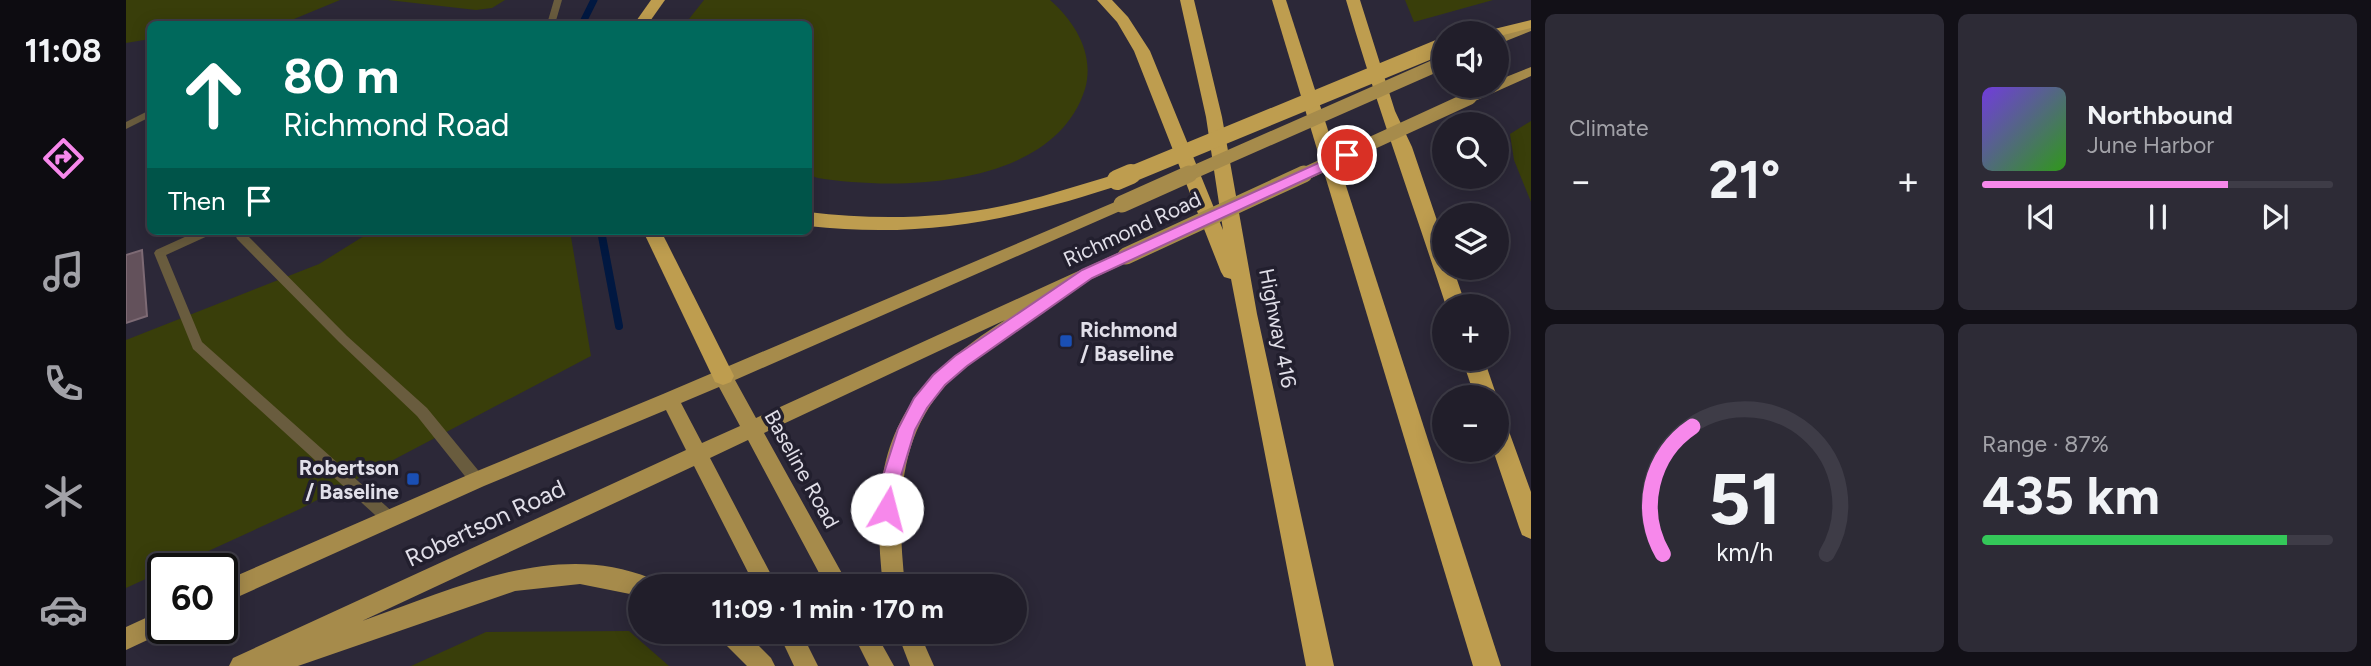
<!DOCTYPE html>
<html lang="en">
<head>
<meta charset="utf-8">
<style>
  body { margin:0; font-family:Figtree,sans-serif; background:#2d2b36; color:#f1f3f6; height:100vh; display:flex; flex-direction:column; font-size:26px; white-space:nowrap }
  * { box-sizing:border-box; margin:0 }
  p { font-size:23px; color:#a2a2a8 }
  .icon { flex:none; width:38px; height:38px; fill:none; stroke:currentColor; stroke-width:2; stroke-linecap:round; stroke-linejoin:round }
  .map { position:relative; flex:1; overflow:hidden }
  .drawer { display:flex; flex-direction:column; gap:14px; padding:14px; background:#121017; width:840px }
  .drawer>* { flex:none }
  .hud { position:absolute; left:21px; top:21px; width:665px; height:214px; border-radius:10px; box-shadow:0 4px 18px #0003,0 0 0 2px #3e3c47; background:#00695c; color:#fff; overflow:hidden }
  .fabs { position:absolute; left:1306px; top:21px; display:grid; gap:14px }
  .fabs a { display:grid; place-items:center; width:77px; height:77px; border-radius:50%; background:#211e2a; box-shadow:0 4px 18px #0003,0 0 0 2px #3e3c47; font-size:35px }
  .speed { position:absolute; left:21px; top:553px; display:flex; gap:14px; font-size:35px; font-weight:700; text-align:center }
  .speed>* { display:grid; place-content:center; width:91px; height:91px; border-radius:50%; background:#211e2a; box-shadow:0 4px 18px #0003,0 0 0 2px #3e3c47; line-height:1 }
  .speed .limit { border:4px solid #111; border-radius:10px; background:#fff; color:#111 }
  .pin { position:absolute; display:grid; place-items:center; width:60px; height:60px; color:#fff; margin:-30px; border:4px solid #fff; border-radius:50%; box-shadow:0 2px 7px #0007 }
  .me { position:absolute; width:77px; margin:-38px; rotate:8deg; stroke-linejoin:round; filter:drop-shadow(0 0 5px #0008) }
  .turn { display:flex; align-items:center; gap:24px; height:147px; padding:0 21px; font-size:32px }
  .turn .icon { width:91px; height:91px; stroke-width:2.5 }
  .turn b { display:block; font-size:49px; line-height:60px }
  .then { display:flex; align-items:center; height:66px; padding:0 21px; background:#0003; gap:14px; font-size:26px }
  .big { font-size:52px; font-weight:700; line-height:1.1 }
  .drawer .card { flex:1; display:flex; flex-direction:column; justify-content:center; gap:10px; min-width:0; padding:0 24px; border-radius:10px; background:#2d2b36 }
  .drawer .dial { align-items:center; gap:0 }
  .dial svg { height:182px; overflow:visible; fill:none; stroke:#3e3c47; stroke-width:7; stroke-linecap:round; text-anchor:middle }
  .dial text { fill:#f1f3f6; stroke:none }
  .song { display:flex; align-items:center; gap:21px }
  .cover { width:84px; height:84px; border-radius:10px; background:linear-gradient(135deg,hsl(260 70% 55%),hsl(110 70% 35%)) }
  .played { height:7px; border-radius:4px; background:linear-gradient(90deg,#f788eb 70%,#3e3c47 70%) }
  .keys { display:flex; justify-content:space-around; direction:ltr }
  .heat { display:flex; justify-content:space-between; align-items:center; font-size:38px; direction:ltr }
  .charge { height:10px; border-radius:5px; background:linear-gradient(90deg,#34c759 87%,#3e3c47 0) }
  .drawer .tiles { flex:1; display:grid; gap:14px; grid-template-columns:repeat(2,1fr) }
  .trip { position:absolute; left:502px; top:574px; width:399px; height:70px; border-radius:35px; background:#211e2a; box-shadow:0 4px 18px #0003,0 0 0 2px #3e3c47; font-weight:700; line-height:70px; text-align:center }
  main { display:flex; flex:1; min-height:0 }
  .tabs { display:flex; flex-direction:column; width:126px; justify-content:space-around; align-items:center; background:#0d0c11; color:#a2a2a8 }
  .tabs .icon { width:49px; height:49px }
  .tabs .active { color:#f788eb }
  .tabs b { font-size:32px; color:#f1f3f6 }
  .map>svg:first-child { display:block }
  .green { fill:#393e0a }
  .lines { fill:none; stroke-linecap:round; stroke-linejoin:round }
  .stream-far1 { stroke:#011841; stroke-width:7 }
  .stream { stroke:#011841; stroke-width:8 }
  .building { fill:#63515b; stroke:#7d6a74; stroke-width:2 }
  .lane { fill:#695c3e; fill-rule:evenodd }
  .primary { fill:#a68b4b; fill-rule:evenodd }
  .highway { fill:#be9d4f; fill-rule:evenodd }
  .primary-bridge-far1 { stroke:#a68b4b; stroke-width:13 }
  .primary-bridge { stroke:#a68b4b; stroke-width:17 }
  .highway-bridge-far1 { stroke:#be9d4f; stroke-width:16 }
  .highway-bridge { stroke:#be9d4f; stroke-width:20 }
  .route { fill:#f788eb; stroke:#a15899; stroke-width:2 }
  .transit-dot { fill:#1a4fb4; stroke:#221f2e; stroke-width:2.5 }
  .labels { text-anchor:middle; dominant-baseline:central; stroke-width:7; stroke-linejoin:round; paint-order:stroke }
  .street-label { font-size:21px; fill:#e1dfe9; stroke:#221f2e }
  .poi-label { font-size:21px; font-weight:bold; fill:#e1dfe9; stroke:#221f2e; text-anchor:start }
  .near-street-label { font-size:24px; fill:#e1dfe9; stroke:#221f2e }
</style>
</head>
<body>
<main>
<nav class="tabs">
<b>11:08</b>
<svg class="icon active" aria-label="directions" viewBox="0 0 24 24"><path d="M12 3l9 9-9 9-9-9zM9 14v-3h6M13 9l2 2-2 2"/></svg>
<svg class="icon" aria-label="music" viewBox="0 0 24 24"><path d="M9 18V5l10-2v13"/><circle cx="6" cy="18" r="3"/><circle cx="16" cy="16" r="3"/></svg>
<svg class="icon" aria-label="phone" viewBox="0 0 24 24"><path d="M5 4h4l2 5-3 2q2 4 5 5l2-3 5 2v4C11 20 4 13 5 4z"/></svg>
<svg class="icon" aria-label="climate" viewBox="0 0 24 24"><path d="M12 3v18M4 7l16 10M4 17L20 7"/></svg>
<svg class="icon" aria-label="car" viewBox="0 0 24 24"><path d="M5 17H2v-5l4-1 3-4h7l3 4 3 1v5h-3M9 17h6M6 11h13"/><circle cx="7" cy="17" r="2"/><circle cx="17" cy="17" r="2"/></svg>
</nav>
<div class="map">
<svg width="1405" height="666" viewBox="0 0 1405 666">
  <rect width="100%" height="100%" fill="#2c2838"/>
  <!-- green -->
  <g class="green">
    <polygon points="0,0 214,0 156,24 24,24 24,39 0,43"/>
    <polygon points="262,0 379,0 366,8 350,10"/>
    <path d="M578,0H924C949,22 969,54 959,89C928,188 774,191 692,178L683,175L682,24H559Z"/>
    <polygon points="1279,0 1367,0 1288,22"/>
    <polygon points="1405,121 1405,202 1388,160 1384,134"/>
    <polygon points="246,231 444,231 465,356 174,509 43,569 37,569 37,571 0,588 0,340 193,264"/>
    <polygon points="503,631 543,666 285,666 360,632"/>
  </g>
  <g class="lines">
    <!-- stream-far1 -->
    <polyline class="stream-far1" points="456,24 468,0"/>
    <!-- stream -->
    <polyline class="stream" points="475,231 493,326"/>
  </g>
  <!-- building -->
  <polygon class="building" points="16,250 21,316 0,323 0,255"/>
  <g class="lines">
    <!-- lane -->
    <g class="lane">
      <polygon points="428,0 436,0 429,24 421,24"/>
      <polygon points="24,110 24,117 0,129 0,122"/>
      <polygon points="72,231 88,231 86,234 40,255 76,342 269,514 271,519 269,524 264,526 259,524 67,349 28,253 30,250"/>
      <polygon points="108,231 120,231 120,234 221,336 301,408 356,475 358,480 356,485 351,486 346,485 291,416 213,342 111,239"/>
    </g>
    <!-- primary -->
    <g class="primary">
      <polygon points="1405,23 1405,31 1370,45 1370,36"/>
      <polygon points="1405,67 1405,76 1349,101 1339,101 1337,98 1360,86 1370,86 1370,81"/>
      <path d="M996,199L1004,204L1001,208L609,380L630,418L994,252H1006L1008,256L1006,260L921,300L924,305L921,310C890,331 857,350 829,376C769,433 771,510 779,586H757C742,455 767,391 879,320L638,433L723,586H700L622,440L584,458L651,586H629L568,466L236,621C327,590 428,539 524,578L527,586H514V596L454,584L389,591L172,666H103L107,658L560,450L540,410L358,486L96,604V582L344,474L537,394ZM593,387L614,426L576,443L555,403Z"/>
      <polygon points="37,610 37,628 45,629 0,650 0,627"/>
      <polygon points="592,632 619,632 645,658 649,666 621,666 595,640"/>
      <polygon points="652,632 675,632 692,666 668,666"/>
      <polygon points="726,632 749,632 768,666 743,666"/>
      <polygon points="771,632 793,632 808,666 784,666"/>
    </g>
    <!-- highway -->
    <g class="highway">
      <polygon points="525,0 539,0 522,24 508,24"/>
      <polygon points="971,0 986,0 1002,17 1024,51 1097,230 1080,117 1054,0 1068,0 1096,117 1131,314 1208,666 1180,666 1105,279 1098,277 1095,272 1008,51 991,22"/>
      <polygon points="1146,0 1160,0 1375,666 1347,666"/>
      <path d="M1220,0H1234L1269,111L1286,147L1318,241V268H1327L1340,306H1320C1287,204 1250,103 1220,0Z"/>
      <polygon points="1405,20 1405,28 1370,37 1370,33 1362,33 1364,30"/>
      <path d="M991,174L997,176L1000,180L997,184C888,220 798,239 682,226V212C748,220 812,219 876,206C915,198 953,185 991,174Z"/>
      <polygon points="517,231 535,231 608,376 605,382 597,385 589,382"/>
      <polygon points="1336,359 1358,359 1371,397 1370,399 1349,397"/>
      <polygon points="1370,416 1378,419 1381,426 1405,492 1405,539 1396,535 1393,527 1367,450 1370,450"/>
    </g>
    <!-- primary-bridge-far1 -->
    <g class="primary-bridge-far1">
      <polyline points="1059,176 1318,62"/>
      <polyline points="1174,176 1344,98"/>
    </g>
    <!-- primary-bridge -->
    <g class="primary-bridge">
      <polyline points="996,204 1063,174"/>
      <polyline points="1000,256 1178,174"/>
    </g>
    <!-- highway-bridge-far1 -->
    <polyline class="highway-bridge-far1" points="1001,176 1314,47"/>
    <!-- highway-bridge -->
    <polyline class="highway-bridge" points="991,180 1005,174"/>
  </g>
  <!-- route -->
  <polygon class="route" points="1221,150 1226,152 1226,158 966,278 841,366 819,385 801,408 789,430 775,476 768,515 761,518 755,515 752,509 757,476 772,429 788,398 807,375 829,356 956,270"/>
  <!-- markers -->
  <g class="transit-dot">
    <rect x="933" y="334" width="14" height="14" rx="3.5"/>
    <rect x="280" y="472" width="14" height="14" rx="3.5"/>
  </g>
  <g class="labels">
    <!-- street labels -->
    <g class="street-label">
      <text transform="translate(1006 229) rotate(-25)">Richmond Road</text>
      <text transform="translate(1152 328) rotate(79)">Highway 416</text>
      <text transform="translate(676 469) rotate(61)">Baseline Road</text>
    </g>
    <!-- poi labels -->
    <g class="poi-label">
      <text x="954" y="329">Richmond<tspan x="954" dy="24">/ Baseline</tspan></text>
      <text x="273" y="467" text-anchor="end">Robertson<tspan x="273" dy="24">/ Baseline</tspan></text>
    </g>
    <!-- near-street labels -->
    <g class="near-street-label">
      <text transform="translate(359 523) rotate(-25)">Robertson Road</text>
    </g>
  </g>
</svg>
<div class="fabs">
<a><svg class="icon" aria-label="sound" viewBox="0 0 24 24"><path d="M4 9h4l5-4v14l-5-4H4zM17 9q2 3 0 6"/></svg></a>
<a><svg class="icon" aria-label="search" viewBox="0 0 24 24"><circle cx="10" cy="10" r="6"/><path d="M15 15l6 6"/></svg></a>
<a><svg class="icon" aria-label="layers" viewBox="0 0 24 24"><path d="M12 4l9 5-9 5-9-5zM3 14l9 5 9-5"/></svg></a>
<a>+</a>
<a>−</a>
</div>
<div class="speed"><div class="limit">60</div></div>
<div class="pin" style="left:1221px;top:155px;background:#d93025"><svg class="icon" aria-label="arrive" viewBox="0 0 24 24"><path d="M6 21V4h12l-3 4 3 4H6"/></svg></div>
<svg class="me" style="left:761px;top:509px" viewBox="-20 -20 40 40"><circle r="19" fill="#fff"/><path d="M0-13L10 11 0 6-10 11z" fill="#f788eb"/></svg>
<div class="trip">11:09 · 1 min · 170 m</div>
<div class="hud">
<div class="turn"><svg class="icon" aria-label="ahead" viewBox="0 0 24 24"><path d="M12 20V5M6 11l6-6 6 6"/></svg><div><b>80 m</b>Richmond Road</div></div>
<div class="then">Then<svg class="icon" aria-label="arrive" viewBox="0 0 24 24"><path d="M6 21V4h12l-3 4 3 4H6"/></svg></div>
</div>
</div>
<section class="drawer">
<div class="tiles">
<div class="card"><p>Climate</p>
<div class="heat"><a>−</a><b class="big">21°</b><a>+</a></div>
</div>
<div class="card">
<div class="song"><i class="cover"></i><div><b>Northbound</b><p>June Harbor</p></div></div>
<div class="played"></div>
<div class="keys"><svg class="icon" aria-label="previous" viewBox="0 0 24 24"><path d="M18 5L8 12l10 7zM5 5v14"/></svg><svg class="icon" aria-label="pause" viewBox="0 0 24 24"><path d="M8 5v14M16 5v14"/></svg><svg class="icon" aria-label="next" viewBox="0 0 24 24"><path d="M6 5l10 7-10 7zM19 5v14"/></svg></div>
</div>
<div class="card dial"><svg viewBox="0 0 100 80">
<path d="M14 69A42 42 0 1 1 86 69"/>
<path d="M14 69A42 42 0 0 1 27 13" stroke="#f788eb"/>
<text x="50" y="56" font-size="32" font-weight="700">51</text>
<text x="50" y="72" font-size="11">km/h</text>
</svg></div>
<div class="card"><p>Range · 87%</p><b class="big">435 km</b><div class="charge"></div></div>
</div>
</section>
</main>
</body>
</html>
